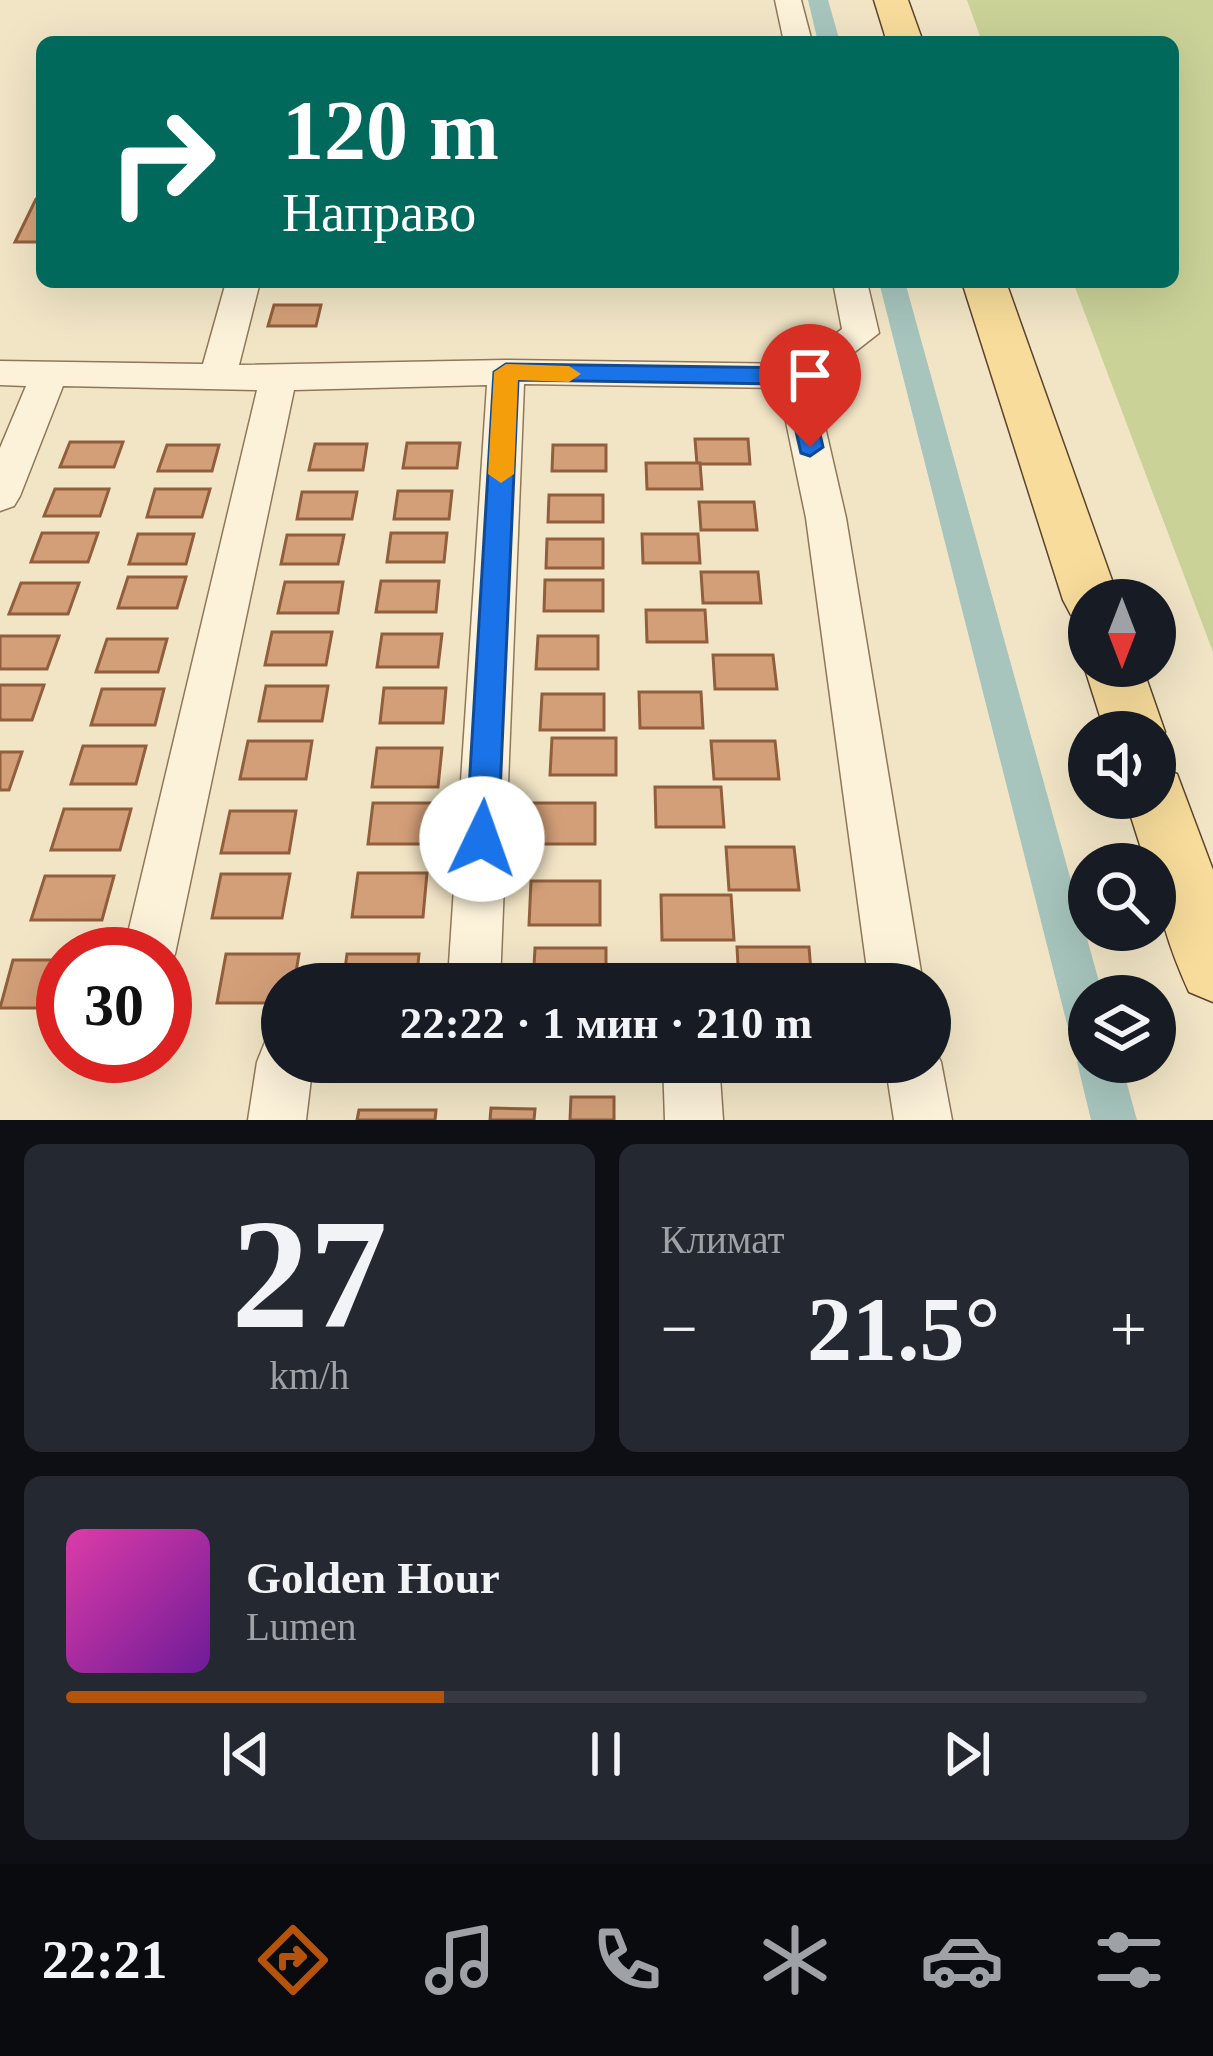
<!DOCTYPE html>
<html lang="ru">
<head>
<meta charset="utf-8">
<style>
  body { margin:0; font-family:Georgia,serif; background:#242831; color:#f1f3f6; height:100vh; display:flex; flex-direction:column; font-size:45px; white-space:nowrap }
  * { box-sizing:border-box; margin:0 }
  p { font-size:39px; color:#9ea1a6 }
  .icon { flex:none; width:66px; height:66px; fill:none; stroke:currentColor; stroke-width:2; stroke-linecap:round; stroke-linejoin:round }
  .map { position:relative; height:1120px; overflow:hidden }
  .panel { display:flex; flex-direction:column; gap:24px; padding:24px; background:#0d0f14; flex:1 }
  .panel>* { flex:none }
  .banner { position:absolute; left:36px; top:36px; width:1143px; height:252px; border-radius:18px; box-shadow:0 12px 48px #0002; background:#00695c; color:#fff; overflow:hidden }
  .needle { width:78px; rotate:180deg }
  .fabs { position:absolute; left:1068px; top:579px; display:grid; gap:24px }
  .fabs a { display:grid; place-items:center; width:108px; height:108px; border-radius:50%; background:#171b24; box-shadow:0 12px 48px #0002; font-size:60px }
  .speed { position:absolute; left:36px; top:927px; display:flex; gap:24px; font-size:60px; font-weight:700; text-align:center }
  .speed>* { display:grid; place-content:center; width:156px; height:156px; border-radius:50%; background:#171b24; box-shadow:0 12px 48px #0002; line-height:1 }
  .speed .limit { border:18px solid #d22; background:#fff; color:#111 }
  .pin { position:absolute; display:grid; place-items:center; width:102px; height:102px; color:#fff; margin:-123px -51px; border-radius:50% 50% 50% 0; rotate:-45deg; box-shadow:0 0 12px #0007 }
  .pin .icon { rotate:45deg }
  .me { position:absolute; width:132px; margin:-66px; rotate:3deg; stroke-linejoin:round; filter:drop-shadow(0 0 9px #0008) }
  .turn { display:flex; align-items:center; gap:42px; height:252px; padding:0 48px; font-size:54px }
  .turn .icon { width:156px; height:156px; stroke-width:2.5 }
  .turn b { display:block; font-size:84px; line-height:102px }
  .big { font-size:90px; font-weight:600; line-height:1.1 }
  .panel .tile { flex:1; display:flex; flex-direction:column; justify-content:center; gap:18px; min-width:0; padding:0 42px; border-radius:18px; background:#242831 }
  .panel .dial { align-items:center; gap:0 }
  .dial b { font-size:156px; line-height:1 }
  .song { display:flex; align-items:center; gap:36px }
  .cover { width:144px; height:144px; border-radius:18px; background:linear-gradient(135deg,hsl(320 70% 55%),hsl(280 70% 35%)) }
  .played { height:12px; border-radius:6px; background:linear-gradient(90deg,#b45309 35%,#363941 35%) }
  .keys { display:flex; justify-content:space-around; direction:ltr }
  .heat { display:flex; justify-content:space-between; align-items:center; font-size:66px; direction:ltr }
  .panel .tiles { flex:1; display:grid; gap:24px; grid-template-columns:1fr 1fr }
  .tile:last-child { grid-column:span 2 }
  .trip { position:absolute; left:261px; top:963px; width:690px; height:120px; border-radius:60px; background:#171b24; box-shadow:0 12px 48px #0002; font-weight:600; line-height:120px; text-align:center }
  .dock { display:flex; height:192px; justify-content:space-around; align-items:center; background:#090b0e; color:#9ea1a6 }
  .dock .icon { width:84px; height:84px }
  .dock .on { color:#b45309 }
  .dock b { font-size:54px; color:#f1f3f6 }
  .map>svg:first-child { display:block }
  .green { fill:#cad298 }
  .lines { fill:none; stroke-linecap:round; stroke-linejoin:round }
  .canal { fill:#a7c5bd; fill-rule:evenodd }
  .building { fill:#d39f78; stroke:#915f3d; stroke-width:3 }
  .minor-casing { stroke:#8f7759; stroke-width:3 }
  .major-casing { stroke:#5d442e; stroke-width:3 }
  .minor { fill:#fcf2da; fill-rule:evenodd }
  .major { fill:#f7dc9b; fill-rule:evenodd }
  .route { fill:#1a73e8; stroke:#114b97; stroke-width:3 }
  .slow { fill:#f59e0b }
</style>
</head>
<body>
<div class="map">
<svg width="1213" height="1120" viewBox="0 0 1213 1120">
  <rect width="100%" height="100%" fill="#f2e5c6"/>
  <!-- green -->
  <polygon class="green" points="967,0 1213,0 1213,652 1073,282 1173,282 1173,42 982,42"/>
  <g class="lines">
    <!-- canal -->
    <g class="canal">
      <polygon points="808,0 828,0 840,42 818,42"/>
      <polygon points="879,282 905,282 1103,996 1089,996 1089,1062 1121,1062 1137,1120 1091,1120 1077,1062 1088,1045 1074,1039 1067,1024"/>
    </g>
  </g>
  <!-- building -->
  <g class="building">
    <polygon points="36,199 42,199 42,242 15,242"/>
    <polygon points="274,305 321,305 316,326 268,326"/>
    <polygon points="695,439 748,439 750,464 697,464"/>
    <polygon points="70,442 123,442 114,467 60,467"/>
    <polygon points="407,443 460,443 457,468 403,468"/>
    <polygon points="315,444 367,444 363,470 309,470"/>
    <polygon points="167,445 219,445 212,471 158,471"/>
    <polygon points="553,445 606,445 606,471 552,471"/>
    <polygon points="646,463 700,463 702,489 647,489"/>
    <polygon points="55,489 109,489 100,516 44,516"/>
    <polygon points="155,489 210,489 202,517 147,517"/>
    <polygon points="398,491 452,491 449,519 394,519"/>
    <polygon points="302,492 357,492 352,519 297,519"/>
    <polygon points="549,495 603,495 603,522 548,522"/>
    <polygon points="699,502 754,502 757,530 701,530"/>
    <polygon points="42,533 98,533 88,562 31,562"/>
    <polygon points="391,533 447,533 444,562 387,562"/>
    <polygon points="138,534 194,534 186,564 129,564"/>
    <polygon points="642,534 698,534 700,563 643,563"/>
    <polygon points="287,535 344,535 338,564 281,564"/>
    <polygon points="547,539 603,539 603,568 546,568"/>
    <polygon points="701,572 758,572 761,603 703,603"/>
    <polygon points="128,577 186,577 177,608 118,608"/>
    <polygon points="545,580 603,580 603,611 544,611"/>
    <polygon points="381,581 439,581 436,612 376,612"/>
    <polygon points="285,582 343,582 338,613 278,613"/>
    <polygon points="21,583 79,583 68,614 9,614"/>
    <polygon points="646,610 705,610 707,642 647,642"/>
    <polygon points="272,632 332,632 326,665 265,665"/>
    <polygon points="382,634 442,634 438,667 377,667"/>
    <polygon points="0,636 59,636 47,669 0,669"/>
    <polygon points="538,636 598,636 598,669 536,669"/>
    <polygon points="107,639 167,639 158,672 96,672"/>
    <polygon points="713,655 773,655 777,689 715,689"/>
    <polygon points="0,685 44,685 32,720 0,720"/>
    <polygon points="266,686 328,686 322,721 259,721"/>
    <polygon points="384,688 446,688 443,723 380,723"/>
    <polygon points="102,689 164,689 155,725 91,725"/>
    <polygon points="639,692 701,692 703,728 640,728"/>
    <polygon points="542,694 604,694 604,730 540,730"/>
    <polygon points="552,738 616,738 616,775 550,775"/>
    <polygon points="248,741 312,741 306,779 240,779"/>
    <polygon points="711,741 775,741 779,779 714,779"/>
    <polygon points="83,746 146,746 136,784 71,784"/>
    <polygon points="377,748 442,748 438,787 372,787"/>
    <polygon points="0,752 22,752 9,790 0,790"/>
    <polygon points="655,787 721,787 724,827 656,827"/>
    <polygon points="373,803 440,803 436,844 368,844"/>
    <polygon points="529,803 595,803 595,844 527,844"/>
    <polygon points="64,809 131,809 120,850 51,850"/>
    <polygon points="230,811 296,811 289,853 221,853"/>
    <polygon points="726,847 794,847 799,890 729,890"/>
    <polygon points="358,873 427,873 423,917 352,917"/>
    <polygon points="221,874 290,874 282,918 212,918"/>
    <polygon points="45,876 114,876 102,920 31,920"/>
    <polygon points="531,881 600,881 600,925 529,925"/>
    <polygon points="661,895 731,895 734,940 662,940"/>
    <polygon points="737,947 809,947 812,984 739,984"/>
    <polygon points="535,948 606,948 606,984 533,984"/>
    <polygon points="226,954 299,954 294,984 282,984 282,1003 217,1003"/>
    <polygon points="347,954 419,954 416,984 343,984"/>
    <polygon points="13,960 63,960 63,1008 0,1008"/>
    <polygon points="571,1097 614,1097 614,1120 570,1120"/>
    <polygon points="491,1108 535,1109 534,1120 490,1120"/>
    <polygon points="359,1110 436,1110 435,1120 357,1120"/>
  </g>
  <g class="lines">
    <defs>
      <g id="minor">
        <polygon points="775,0 801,0 812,42 784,42"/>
        <polygon points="226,282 260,282 239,365 506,360 795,364 842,329 833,282 867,282 879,333 815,383 846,518 923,984 869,984 806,518 779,388 524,384 500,984 450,984 448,979 487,385 294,390 175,954 165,973 165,954 123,954 257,390 63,386 20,496 14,506 0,511 0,448 26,386 0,385 0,361 203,364"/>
        <polygon points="282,1035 282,1062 313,1062 306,1120 248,1120 257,1062 265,1042"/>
        <polygon points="930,1041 941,1062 952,1120 894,1120 885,1062 930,1062"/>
        <polygon points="663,1062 719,1062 723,1120 665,1120"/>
      </g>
      <g id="major">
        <polygon points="874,0 908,0 923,42 887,42"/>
        <polygon points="962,282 1006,282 1119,600 1089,600 1089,621 1071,615 1063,600"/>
        <polygon points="1089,656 1089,666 1142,666 1165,732 1156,750 1155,732 1105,732 1084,666"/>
        <path d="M1155,766L1177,774L1213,870V1002L1189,992C1171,952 1155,908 1155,864H1146L1125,798H1155Z"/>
      </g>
    </defs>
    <!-- minor casing -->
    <use href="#minor" class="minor-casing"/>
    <!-- major casing -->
    <use href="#major" class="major-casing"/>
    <!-- minor -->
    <use href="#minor" class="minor"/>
    <!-- major -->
    <use href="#major" class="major"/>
  </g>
  <!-- route -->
  <polygon class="route" points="506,364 795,368 807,376 823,447 810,456 801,453 785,384 518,380 498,839 494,849 482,853 471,849 466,839 494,372"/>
  <!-- slow -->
  <polygon class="slow" points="506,364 569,366 581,374 569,382 518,380 514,474 501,483 488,474 494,372"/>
</svg>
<div class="fabs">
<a><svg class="needle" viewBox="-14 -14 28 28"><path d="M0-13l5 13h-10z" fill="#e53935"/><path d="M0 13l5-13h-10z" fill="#9ea1a6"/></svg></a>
<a><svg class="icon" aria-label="sound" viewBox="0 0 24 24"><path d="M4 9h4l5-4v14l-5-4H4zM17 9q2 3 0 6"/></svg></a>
<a><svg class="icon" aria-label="search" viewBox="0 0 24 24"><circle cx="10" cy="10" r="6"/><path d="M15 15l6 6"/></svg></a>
<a><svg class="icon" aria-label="layers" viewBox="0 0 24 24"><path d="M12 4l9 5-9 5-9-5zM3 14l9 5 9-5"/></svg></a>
</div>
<div class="speed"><div class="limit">30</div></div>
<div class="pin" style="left:810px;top:447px;background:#d93025"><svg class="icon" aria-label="arrive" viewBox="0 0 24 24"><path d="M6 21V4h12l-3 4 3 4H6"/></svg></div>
<svg class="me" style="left:482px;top:839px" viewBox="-20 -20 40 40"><circle r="19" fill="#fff"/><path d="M0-13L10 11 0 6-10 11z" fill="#1a73e8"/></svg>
<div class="trip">22:22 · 1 мин · 210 m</div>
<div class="banner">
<div class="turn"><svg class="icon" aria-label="right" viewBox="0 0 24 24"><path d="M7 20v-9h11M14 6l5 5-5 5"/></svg><div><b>120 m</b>Направо</div></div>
</div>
</div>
<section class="panel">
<div class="tiles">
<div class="tile dial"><b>27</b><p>km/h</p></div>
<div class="tile"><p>Климат</p>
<div class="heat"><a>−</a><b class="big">21.5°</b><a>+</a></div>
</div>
<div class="tile">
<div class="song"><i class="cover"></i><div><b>Golden Hour</b><p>Lumen</p></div></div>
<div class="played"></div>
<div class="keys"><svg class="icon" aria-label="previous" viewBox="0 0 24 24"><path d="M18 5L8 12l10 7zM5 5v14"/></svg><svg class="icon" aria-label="pause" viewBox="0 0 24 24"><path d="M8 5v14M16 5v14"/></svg><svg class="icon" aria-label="next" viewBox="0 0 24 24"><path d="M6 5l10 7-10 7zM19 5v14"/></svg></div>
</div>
</div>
</section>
<nav class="dock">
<b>22:21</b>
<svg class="icon on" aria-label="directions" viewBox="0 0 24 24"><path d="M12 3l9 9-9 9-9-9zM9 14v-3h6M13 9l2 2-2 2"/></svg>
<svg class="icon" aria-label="music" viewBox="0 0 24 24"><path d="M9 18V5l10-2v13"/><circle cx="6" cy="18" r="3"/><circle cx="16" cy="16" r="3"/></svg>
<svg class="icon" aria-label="phone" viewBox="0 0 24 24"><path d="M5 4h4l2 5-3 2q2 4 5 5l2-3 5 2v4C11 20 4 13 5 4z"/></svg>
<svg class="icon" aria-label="climate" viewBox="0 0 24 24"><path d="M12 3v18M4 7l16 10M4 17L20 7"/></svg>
<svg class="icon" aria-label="car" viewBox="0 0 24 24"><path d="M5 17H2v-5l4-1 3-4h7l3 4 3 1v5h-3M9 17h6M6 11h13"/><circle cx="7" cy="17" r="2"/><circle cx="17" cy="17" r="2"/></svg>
<svg class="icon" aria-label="filters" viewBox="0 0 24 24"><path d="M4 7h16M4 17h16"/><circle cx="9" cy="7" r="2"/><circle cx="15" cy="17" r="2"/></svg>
</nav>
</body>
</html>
